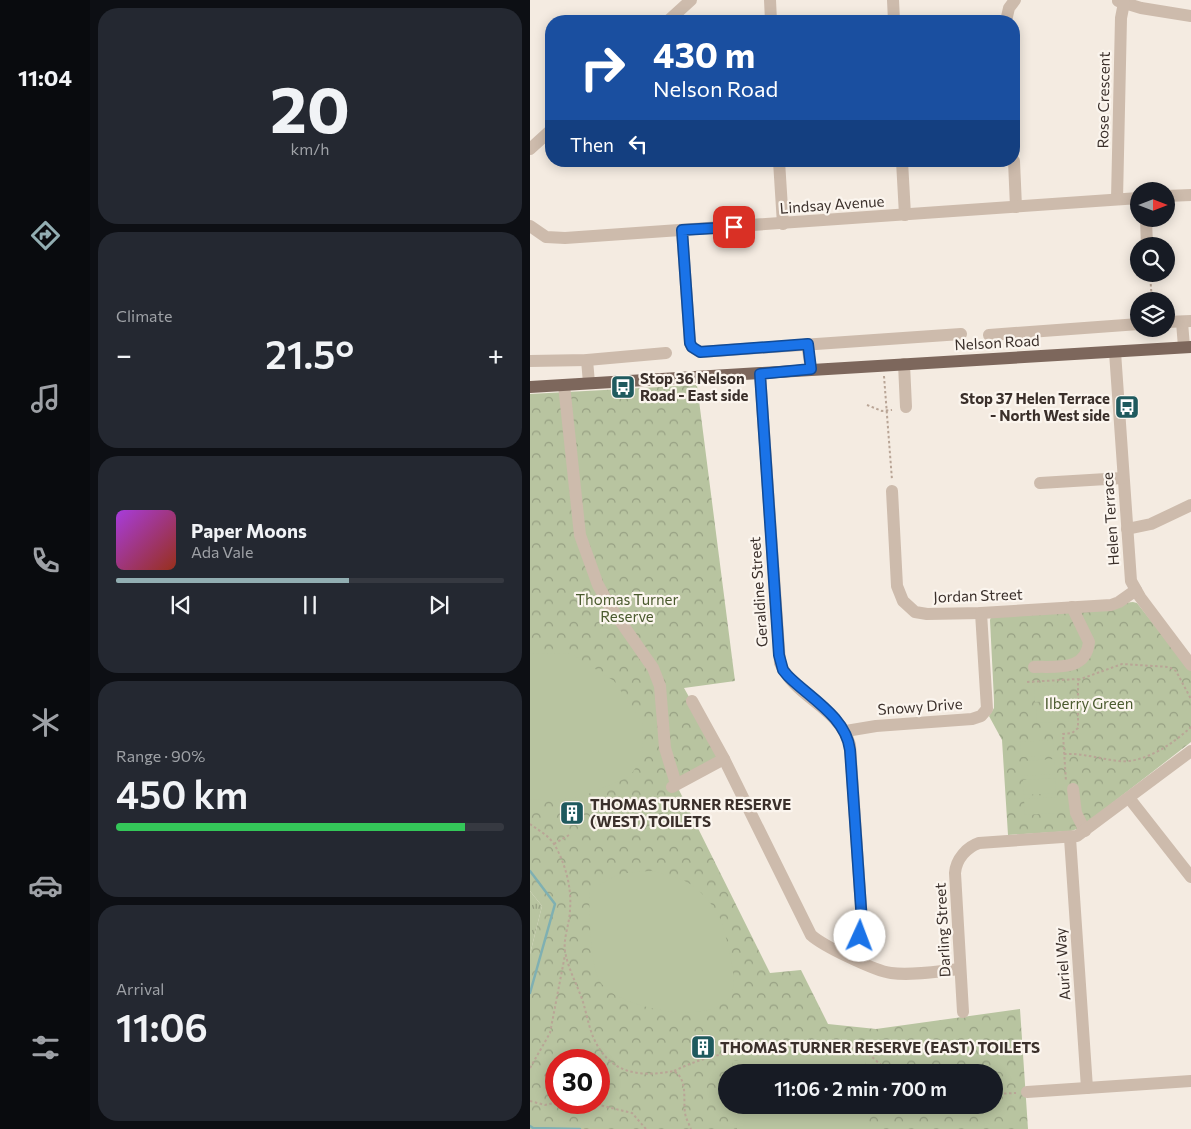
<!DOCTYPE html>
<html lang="en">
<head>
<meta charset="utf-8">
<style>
  body { margin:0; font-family:Commissioner,sans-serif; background:#242831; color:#f1f3f6; height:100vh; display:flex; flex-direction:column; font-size:19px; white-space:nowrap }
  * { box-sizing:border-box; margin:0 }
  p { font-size:16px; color:#9ea1a6 }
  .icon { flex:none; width:28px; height:28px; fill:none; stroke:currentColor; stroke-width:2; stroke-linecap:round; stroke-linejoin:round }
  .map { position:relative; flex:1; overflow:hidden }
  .sheet { display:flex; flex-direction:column; gap:8px; padding:8px; background:#0d0f14; width:440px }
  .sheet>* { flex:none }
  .banner { position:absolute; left:15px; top:15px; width:475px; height:152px; border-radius:20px; box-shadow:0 2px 12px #0003; background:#1a4fa0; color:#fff; overflow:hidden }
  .needle { width:32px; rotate:90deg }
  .fabs { position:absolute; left:600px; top:182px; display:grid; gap:10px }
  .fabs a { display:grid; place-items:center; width:45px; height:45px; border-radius:50%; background:#171b24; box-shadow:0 2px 12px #0003; font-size:25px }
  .speed { position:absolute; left:15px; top:1049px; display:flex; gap:10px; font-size:25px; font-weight:700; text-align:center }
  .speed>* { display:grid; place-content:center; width:65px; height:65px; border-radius:50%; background:#171b24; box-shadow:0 2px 12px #0003; line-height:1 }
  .speed .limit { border:8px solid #d22; background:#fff; color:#111 }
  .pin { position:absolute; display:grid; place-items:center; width:42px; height:42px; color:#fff; margin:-21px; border-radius:10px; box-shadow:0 2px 8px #0006 }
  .me { position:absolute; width:55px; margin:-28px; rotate:2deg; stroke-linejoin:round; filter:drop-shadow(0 0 4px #0008) }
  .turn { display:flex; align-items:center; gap:18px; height:105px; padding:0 25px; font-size:22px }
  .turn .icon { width:65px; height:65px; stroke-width:2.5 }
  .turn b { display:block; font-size:35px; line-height:42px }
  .then { display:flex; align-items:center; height:48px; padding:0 25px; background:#0003; gap:10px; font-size:19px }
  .big { font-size:38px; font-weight:600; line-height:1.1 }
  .sheet .card { flex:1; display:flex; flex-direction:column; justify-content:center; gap:8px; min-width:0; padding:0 18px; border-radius:20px; background:#242831 }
  .sheet .dial { align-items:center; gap:0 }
  .dial b { font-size:65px; line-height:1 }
  .song { display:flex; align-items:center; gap:15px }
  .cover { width:60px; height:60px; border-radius:8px; background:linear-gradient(135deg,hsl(280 70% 55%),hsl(10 70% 35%)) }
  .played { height:5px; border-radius:2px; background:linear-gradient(90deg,#92aeb2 60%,#363941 60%) }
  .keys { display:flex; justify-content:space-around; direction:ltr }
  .heat { display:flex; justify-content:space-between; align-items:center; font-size:28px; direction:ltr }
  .charge { height:8px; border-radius:4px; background:linear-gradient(90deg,#34c759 90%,#363941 0) }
  .trip { position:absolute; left:188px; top:1064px; width:285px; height:50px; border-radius:25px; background:#171b24; box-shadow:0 2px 12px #0003; font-weight:600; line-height:50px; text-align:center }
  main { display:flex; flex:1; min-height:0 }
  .dock { display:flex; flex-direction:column; width:90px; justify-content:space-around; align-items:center; background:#090b0e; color:#9ea1a6 }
  .dock .icon { width:35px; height:35px }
  .dock .active { color:#92aeb2 }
  .dock b { font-size:22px; color:#f1f3f6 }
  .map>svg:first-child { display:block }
  .grass { fill:url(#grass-tufts) }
  .forest { fill:url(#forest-crowns); fill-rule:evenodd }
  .pitch { fill:#b8c4a0 }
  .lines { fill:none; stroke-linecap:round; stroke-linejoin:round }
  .stream { stroke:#7fb0b2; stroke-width:2.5 }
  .path { stroke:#b9a596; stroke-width:2; stroke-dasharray:2.5 2.5; stroke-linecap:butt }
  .minor { stroke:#cdbbac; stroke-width:12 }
  .major { stroke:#7d675c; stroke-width:12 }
  .route-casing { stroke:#114b97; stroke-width:12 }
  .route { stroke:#1a73e8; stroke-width:9 }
  .labels { text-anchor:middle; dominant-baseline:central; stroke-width:4.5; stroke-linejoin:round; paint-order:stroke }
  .street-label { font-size:15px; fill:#3b302b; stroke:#fbf5ee }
  .poi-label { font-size:15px; font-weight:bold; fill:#3b302b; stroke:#fbf5ee; text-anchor:start }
  .park-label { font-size:15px; fill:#4a5a2e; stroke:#fbf5ee }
</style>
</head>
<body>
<main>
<nav class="dock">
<b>11:04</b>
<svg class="icon active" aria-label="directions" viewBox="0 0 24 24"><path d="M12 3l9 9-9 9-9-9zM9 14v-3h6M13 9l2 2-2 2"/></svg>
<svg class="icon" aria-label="music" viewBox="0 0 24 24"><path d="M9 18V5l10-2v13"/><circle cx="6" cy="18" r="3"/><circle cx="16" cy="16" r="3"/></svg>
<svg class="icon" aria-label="phone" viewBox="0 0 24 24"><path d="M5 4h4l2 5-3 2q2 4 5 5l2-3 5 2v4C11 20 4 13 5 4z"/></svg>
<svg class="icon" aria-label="climate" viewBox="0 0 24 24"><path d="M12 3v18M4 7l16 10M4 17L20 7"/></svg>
<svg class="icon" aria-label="car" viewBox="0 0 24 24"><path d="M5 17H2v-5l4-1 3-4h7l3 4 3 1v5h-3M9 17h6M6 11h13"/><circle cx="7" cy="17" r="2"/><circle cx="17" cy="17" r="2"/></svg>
<svg class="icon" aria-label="filters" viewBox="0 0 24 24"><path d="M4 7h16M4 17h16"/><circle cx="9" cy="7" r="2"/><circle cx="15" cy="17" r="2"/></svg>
</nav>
<section class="sheet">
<div class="card dial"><b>20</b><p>km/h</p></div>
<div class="card"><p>Climate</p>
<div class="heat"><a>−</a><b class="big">21.5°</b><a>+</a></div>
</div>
<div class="card">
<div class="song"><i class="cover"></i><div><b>Paper Moons</b><p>Ada Vale</p></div></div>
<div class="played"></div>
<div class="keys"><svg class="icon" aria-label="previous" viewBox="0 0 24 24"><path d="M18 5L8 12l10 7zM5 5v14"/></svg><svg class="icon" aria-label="pause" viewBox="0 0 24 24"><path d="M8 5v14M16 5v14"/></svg><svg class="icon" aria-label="next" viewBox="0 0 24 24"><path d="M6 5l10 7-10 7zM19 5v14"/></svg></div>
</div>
<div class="card"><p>Range · 90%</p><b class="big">450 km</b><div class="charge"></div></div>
<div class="card"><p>Arrival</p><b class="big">11:06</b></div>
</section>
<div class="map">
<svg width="661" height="1129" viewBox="0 0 661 1129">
  <defs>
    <pattern id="grass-tufts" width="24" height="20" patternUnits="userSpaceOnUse" patternTransform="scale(1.25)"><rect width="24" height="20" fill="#b8c4a0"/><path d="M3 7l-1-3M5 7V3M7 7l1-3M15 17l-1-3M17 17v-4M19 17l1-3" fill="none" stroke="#97a083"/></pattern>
    <pattern id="forest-crowns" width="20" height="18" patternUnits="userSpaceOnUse" patternTransform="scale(1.25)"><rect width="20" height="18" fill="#b8c4a0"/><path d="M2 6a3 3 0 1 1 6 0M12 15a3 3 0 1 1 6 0" fill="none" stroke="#97a083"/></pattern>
  </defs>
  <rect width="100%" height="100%" fill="#f4ebe1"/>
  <!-- grass -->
  <polygon class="grass" points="0,891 12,906 0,954"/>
  <!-- forest -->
  <g class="forest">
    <path d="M167,385L205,681L154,688L194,759L148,788L240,973L271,970L298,1024L346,1029L490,1009L498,1129H0V954L12,906L0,891V394ZM26,1060H69V1102H26ZM196,1072H464V1105H196Z"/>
    <polygon points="603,602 607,603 661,671 661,742 550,828 541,831 478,835 472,740 459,716 464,708 464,700 460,620 461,617"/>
  </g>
  <!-- pitch -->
  <g class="pitch">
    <polygon points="0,653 42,654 84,681 112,722 113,758 99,777 51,797 20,801 0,799"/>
    <polygon points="537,685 538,700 505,702 504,687"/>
    <polygon points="538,705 539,721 507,723 506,707"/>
    <polygon points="523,740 524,755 491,757 490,742"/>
    <polygon points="524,759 525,774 492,776 492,761"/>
    <polygon points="525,778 526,793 494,795 493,780"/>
    <polygon points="527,797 527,813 495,815 494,799"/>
    <path d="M122,871C136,875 153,878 165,887C172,893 185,907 189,916C195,929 204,968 204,983C204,988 200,997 197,1000C175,1025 89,1008 71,983C59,967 60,913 59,893C83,874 92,872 122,871Z"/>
    <polygon points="335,1052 336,1072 203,1072 202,1061"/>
    <polygon points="205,1105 338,1105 340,1129 207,1129"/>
  </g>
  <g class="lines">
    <!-- stream -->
    <g class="stream">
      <polyline points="0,871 25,904 0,993"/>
      <polyline points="0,1126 3,1128 50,1129"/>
    </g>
    <!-- path -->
    <g class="path">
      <polyline points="620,274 622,301"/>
      <polyline points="354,376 362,480"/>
      <polyline points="337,405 352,411 362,410"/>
      <polyline points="548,680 592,664 639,667 646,671 661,699"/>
      <polyline points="497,682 548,679 548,728 542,733 533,734 536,782"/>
      <path d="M534,754C553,753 570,759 589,761C614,764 644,743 661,727"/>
      <path d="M0,824C8,830 18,835 24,844C35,862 42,888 40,909C40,923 33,938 35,951C38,969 47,984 53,1002C57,1015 59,1029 65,1041C82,1075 111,1077 144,1071C158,1080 153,1098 155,1113C156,1119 159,1124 161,1129"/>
      <polyline points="24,844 39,835"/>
      <polyline points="0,1068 20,1033 35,955"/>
      <path d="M144,1071C200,1043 262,1047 323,1047L333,1049L359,1072"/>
      <polyline points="464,1094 486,1093"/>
      <polyline points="0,1101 15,1105 28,1102"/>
      <polyline points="57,1102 102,1113 116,1129"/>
    </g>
    <!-- minor -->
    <g class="minor">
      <polyline points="240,0 241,21"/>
      <polyline points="363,0 364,21"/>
      <polyline points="588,1 611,8 661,16"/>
      <polyline points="138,21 161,0"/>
      <polyline points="476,21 479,8 485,0"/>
      <polyline points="0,149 21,130"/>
      <polyline points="249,161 253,224"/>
      <polyline points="372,161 375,215"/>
      <polyline points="484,161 486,207"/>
      <polyline points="636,196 661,195"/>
      <polyline points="587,199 591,18 594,3"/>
      <polyline points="616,219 617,246"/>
      <polyline points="0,226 16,237 35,238 609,198"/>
      <polyline points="152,230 160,343 162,347 170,352 431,334"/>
      <polyline points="636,322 661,321"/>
      <polyline points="652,322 654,347"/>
      <polyline points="459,335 609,324"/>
      <polyline points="277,344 281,369"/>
      <polyline points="585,352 601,581 610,597 661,665"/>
      <polyline points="57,360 59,383"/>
      <polyline points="0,361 57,360 136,353"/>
      <polyline points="374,364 376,407"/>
      <path d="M230,374L250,663C265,698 309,707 320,745L332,922L330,936L320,957"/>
      <polyline points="34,385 50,535 68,585 79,605 123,668 130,686 135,748 146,784"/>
      <polyline points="510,483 593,478"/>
      <polyline points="362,491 367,586 373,601 385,612 397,614 451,613 581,605 589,602 606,590"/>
      <polyline points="597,529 621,524 661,505"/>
      <path d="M504,667C526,666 556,672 559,642L542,607"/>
      <path d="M162,701L194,759L281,935C293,946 345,971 361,973C383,976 408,971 430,969"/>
      <polyline points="316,731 346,726 442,719 451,716 457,709 451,613"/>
      <polyline points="142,787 194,759"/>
      <polyline points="543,789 546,813 555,831"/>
      <polyline points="599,798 661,877"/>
      <polyline points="540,838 557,1088"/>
      <path d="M433,1012L425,873C426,859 437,847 449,843L547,836L661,751"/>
      <polyline points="497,1092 661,1081"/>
    </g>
    <!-- major -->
    <polyline class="major" points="0,387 661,347"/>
  </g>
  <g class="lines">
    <defs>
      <path id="route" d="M204,227L152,230L160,343L162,347L170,352L278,344L281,369L230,374L249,655L253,670L258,676C280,698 316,717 320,750L332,922L330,936"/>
    </defs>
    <!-- route casing -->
    <use href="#route" class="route-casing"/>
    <!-- route -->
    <use href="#route" class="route"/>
  </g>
  <!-- icons -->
  <defs>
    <symbol id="bus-square" viewBox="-11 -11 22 22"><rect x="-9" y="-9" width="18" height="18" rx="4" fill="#1f5a5e" stroke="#fbf5ee"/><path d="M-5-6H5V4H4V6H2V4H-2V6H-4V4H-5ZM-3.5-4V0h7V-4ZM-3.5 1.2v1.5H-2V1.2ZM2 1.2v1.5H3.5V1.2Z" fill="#fff"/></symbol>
    <symbol id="building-square" viewBox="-11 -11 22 22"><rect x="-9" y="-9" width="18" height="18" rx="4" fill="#1f5a5e" stroke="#fbf5ee"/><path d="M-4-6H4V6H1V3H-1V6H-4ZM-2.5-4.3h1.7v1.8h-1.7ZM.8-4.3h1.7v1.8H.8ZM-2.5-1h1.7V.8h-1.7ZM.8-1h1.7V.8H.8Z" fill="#fff"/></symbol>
  </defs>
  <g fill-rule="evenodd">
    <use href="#bus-square" x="79" y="373" width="28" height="28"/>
    <use href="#bus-square" x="583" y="393" width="28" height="28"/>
    <use href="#building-square" x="28" y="799" width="28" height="28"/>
    <use href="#building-square" x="159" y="1033" width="28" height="28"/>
  </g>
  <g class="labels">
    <!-- street labels -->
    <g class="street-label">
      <text transform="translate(573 100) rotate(-89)">Rose Crescent</text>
      <text transform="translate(302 204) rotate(-4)">Lindsay Avenue</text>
      <text transform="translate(467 342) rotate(-3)">Nelson Road</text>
      <text transform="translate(580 519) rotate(-94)">Helen Terrace</text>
      <text transform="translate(228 592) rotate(-94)">Geraldine Street</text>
      <text transform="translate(448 595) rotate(-2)">Jordan Street</text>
      <text transform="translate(390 706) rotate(-4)">Snowy Drive</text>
      <text transform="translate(412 930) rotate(-93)">Darling Street</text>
      <text transform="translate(532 964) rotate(-94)">Auriel Way</text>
    </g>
    <!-- poi labels -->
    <g class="poi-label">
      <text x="110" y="378">Stop 36 Nelson<tspan x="110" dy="17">Road - East side</tspan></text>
      <text x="580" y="398" text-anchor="end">Stop 37 Helen Terrace<tspan x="580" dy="17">- North West side</tspan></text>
      <text x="60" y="804">THOMAS TURNER RESERVE<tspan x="60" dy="17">(WEST) TOILETS</tspan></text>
      <text x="190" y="1047">THOMAS TURNER RESERVE (EAST) TOILETS</text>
    </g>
    <!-- park labels -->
    <g class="park-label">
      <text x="97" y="599">Thomas Turner<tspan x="97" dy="17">Reserve</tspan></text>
      <text x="559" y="703">Ilberry Green</text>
    </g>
  </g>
</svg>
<div class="fabs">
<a><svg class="needle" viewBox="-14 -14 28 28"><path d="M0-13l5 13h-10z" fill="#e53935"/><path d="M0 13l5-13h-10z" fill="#9ea1a6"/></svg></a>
<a><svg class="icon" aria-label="search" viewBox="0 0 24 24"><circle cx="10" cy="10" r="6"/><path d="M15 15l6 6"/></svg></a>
<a><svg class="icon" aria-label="layers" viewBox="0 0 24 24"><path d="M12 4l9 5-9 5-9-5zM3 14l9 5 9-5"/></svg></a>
</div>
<div class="speed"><div class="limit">30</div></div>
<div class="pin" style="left:204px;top:227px;background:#d93025"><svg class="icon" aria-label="arrive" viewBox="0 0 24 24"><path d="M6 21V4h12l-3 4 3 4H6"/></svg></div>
<svg class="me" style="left:330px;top:936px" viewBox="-20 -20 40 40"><circle r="19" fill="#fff"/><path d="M0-13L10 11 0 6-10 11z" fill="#1a73e8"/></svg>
<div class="trip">11:06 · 2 min · 700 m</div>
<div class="banner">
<div class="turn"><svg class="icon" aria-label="right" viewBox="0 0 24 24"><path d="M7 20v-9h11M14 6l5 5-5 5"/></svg><div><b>430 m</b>Nelson Road</div></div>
<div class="then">Then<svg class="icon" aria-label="left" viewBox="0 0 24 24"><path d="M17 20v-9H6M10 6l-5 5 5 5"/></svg></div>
</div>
</div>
</main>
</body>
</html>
